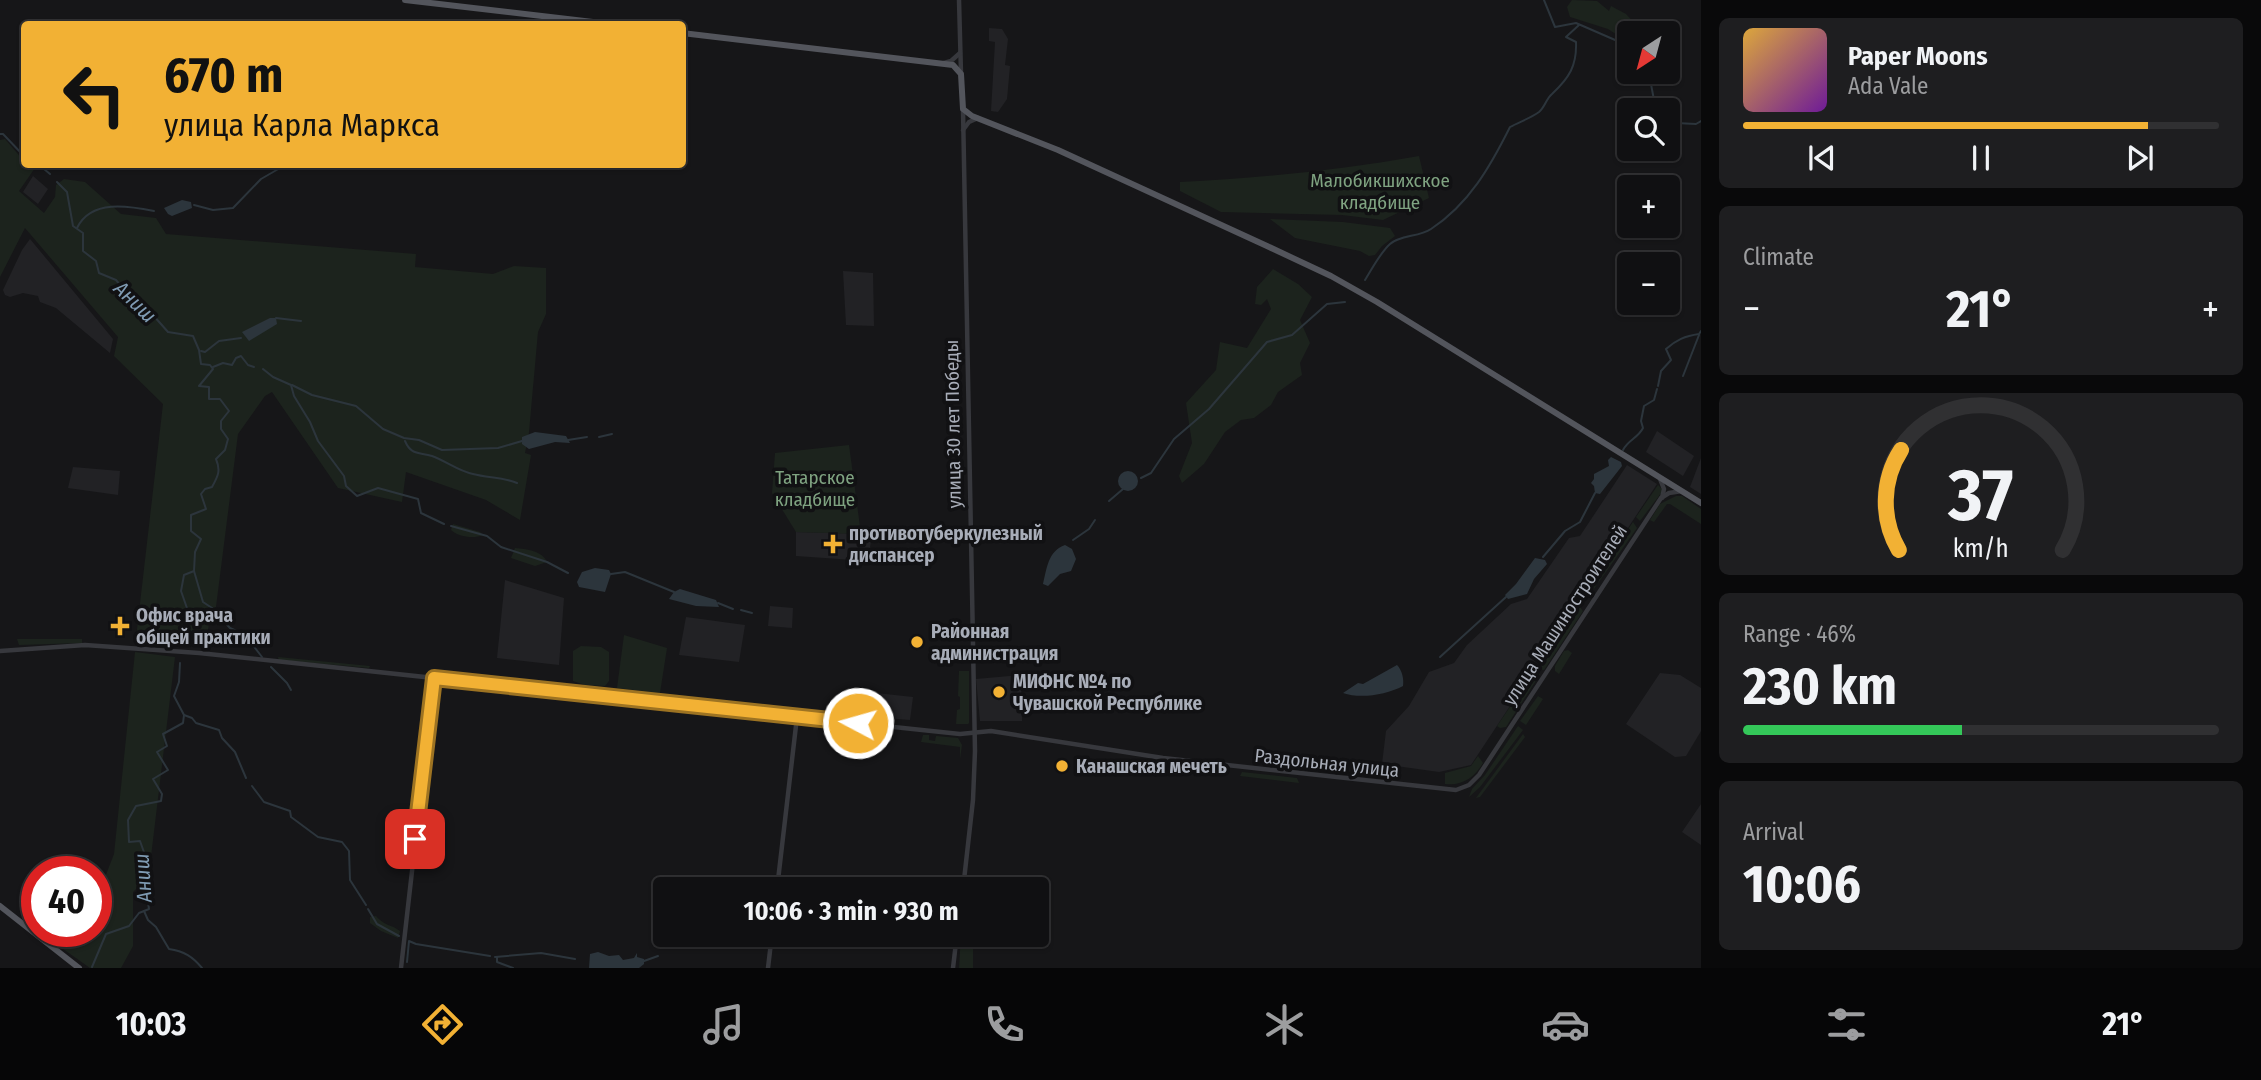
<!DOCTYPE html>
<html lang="en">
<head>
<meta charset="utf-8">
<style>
  body { margin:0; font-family:"Fira Sans Condensed",sans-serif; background:#1e1e20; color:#f1f3f6; height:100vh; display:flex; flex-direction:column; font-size:26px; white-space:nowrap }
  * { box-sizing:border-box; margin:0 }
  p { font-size:23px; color:#9c9d9f }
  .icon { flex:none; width:38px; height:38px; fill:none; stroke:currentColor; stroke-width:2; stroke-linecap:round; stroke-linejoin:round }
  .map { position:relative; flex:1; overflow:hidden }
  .drawer { display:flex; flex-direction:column; gap:18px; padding:18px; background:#09090a; width:560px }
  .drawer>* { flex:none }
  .banner { position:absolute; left:21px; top:21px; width:665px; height:147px; border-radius:7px; box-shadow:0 2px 5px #0004,0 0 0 2px #303032; background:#f2b134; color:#111; overflow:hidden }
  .needle { width:46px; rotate:216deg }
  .fabs { position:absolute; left:1617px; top:21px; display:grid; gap:14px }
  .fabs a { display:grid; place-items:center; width:63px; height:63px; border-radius:7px; background:#101012; box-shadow:0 2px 5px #0004,0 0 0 2px #303032; font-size:35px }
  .speed { position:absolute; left:21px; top:856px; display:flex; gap:14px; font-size:35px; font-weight:700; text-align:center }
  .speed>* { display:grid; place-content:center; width:91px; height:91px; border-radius:50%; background:#101012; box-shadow:0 2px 5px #0004,0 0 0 2px #303032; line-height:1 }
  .speed .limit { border:10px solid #d22; background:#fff; color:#111 }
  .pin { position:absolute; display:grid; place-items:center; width:60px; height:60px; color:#fff; margin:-30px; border-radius:14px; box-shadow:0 4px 10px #0006 }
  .me { position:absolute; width:77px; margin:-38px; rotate:276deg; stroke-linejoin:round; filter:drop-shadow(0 0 5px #0008) }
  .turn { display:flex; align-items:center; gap:24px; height:147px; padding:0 28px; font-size:32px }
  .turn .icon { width:91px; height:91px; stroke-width:2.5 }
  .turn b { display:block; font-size:49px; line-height:60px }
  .big { font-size:52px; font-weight:700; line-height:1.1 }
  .drawer .widget { flex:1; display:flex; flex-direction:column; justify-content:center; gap:10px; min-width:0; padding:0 24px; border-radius:10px; background:#1e1e20 }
  .drawer .dial { align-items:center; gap:0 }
  .dial svg { height:182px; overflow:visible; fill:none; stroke:#303032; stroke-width:7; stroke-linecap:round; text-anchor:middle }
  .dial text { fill:#f1f3f6; stroke:none }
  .song { display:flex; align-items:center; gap:21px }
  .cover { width:84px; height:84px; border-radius:10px; background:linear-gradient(135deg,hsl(40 70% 55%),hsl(280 70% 35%)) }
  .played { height:7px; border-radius:4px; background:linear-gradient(90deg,#f2b134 85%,#303032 85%) }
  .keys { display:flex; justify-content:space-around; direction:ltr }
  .heat { display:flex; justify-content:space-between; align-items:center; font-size:38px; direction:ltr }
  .charge { height:10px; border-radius:5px; background:linear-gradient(90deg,#34c759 46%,#303032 0) }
  .trip { position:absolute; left:653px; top:877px; width:396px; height:70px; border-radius:7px; background:#101012; box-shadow:0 2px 5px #0004,0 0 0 2px #303032; font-weight:700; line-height:70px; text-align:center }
  .menu { display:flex; height:112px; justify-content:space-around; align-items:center; background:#060607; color:#9c9d9f }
  .menu .icon { width:49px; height:49px }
  .menu .active { color:#f2b134 }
  .menu b { font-size:32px; color:#f1f3f6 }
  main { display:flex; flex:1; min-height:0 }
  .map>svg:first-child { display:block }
  .built { fill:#222225 }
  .green { fill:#1c231d }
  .water { fill:#2c353c }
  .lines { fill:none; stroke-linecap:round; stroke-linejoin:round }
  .stream { stroke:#2c353c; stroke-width:2 }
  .minor { stroke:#37383d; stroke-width:4.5 }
  .major { stroke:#53555c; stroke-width:6 }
  .route-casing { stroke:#9d7322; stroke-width:18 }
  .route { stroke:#f2b134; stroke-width:12 }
  .poi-dot { fill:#f2b134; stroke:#111113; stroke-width:2.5 }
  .labels { text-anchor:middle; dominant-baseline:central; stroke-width:7; stroke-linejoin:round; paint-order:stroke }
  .park-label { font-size:19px; fill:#7fa381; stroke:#111113 }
  .street-label { font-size:19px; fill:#a8adb8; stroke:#111113 }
  .poi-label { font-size:19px; font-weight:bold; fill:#a8adb8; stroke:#111113; text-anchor:start }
  .water-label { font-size:21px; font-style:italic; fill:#7f9bb3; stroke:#111113 }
</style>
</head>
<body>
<main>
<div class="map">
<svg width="1701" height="968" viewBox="0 0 1701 968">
  <rect width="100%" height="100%" fill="#161618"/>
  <!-- built -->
  <g class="built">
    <polygon points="989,28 1002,29 1008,39 1005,65 1010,66 1007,99 998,112 991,111 995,42 989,41"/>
    <polygon points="33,176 48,189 38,204 23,192"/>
    <polygon points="30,239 113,339 110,353 56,308 40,302 38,296 23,293 10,297 5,295 3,290 22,250"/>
    <polygon points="843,271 873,273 874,326 846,325"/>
    <polygon points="1657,431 1694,456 1683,476 1646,452"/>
    <polygon points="1701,458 1701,494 1690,487"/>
    <polygon points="1627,465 1657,484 1471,765 1439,772 1382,764 1386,731 1409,706 1429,672 1454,663 1467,645 1511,604 1527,599 1569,538 1580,536"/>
    <polygon points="73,467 120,471 118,495 68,488"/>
    <polygon points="796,532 872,534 868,561 796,556"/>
    <polygon points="505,580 564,598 559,665 497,658"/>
    <polygon points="770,606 793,608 792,628 768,626"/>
    <polygon points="686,617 745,625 739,662 679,655"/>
    <polygon points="1660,673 1680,675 1701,688 1701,731 1686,756 1675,757 1626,724"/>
    <polygon points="1021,675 1022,721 980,721 976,679"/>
    <polygon points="876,693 913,697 910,720 873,717"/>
    <polygon points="1701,804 1701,845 1682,832"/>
  </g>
  <!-- green -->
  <g class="green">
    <polygon points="1572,0 1597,1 1609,11 1611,6 1626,14 1637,26 1633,33 1629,33 1629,37 1622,38 1608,29 1570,17 1567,7"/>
    <polygon points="5,139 24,161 24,164 35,168 19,191 44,213 55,197 56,185 64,179 85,182 121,214 156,218 166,234 416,254 415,267 493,274 514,266 546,268 546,314 538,332 529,432 525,453 531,455 520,520 486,500 406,472 402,502 338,488 272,392 265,396 238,434 216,607 212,609 205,645 174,644 136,638 163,404 114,356 118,337 25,228 0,277 0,140"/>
    <path d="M1419,156L1429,198L1383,220L1342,215L1221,212L1180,191V182C1261,178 1340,170 1419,156Z"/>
    <polygon points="1270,219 1343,222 1390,228 1395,236 1382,246 1375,255 1369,256 1360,251 1295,238"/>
    <polygon points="1273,269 1298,284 1312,297 1300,320 1310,343 1300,363 1302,375 1278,392 1271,405 1254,418 1241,420 1225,432 1204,464 1182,483 1179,476 1192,443 1186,403 1216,370 1220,342 1247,348 1271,309 1267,299 1261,305 1255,304 1257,287"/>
    <polygon points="849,445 861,534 796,532 772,493 775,453"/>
    <polygon points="1658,485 1662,489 1662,492 1640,521 1636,517"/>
    <polygon points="1676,496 1682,496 1701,509 1701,524 1670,504 1667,504 1654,522 1650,520 1660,504"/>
    <polygon points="1633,522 1637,528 1584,603 1580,601"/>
    <path d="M453,524L480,532L483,535C474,539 458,537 451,530Z"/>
    <path d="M515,548C527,549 542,551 547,562L535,566L511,558Z"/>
    <polygon points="1578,605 1583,611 1544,670 1536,668"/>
    <polygon points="624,635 667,648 660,693 617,688"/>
    <polygon points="17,639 82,639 82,643 19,645"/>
    <polygon points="581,646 601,647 609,652 609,681 605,686 585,685 573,681 573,651"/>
    <polygon points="1568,650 1572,653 1559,674 1555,671 1555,666 1564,651"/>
    <polygon points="135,652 175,657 147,890 137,888 133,892 133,946 121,968 90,968 59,946 70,931 96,931 96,894 102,885 114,854"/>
    <polygon points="278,657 370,666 369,668 279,660"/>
    <polygon points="959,671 969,671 969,723 968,724 956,724 957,710 960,709 960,697 958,696"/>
    <polygon points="1534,671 1540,674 1539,676 1506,727 1500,728 1497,726"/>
    <polygon points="482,677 550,685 550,688 483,680"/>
    <polygon points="1538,696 1543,699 1526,725 1520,721"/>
    <polygon points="667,697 741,706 741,709 667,700"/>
    <polygon points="1518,726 1523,730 1480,787 1469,797 1472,789 1485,775"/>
    <polygon points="1523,734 1525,737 1480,797 1476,798"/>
    <polygon points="923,735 929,735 929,740 935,741 936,736 958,738 962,745 960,759 960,747 921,742"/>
    <path d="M1478,756L1483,763C1474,778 1462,786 1445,784V773L1471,766Z"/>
    <polygon points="1242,772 1297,778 1299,783 1240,776"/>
    <path d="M376,916C386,927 389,923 400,931L398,938L381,931L370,923V917Z"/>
    <polygon points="961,935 973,935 973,968 959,968"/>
  </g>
  <!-- water -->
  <g class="water">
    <polygon points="182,200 191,202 192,208 172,216 168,214 164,208"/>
    <polygon points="270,318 276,318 277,324 249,341 242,332"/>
    <polygon points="535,432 566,436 570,443 555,442 529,449 522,444 522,437"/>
    <polygon points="1611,457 1621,462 1622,466 1600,494 1595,493 1594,486 1591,483 1594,479 1594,474 1609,466 1608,460"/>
    <circle cx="1128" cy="481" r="10"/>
    <path d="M1065,545L1072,549L1076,559L1071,571L1060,574L1048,586L1043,584C1047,568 1048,551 1065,545Z"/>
    <polygon points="1535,558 1545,560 1547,564 1534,579 1527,594 1508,599 1505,595 1516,584"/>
    <polygon points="595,568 609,570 611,574 605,592 579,587 577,582 582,572"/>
    <polygon points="680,589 716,600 719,607 696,606 669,599 674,592"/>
    <path d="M1397,665C1402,670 1404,679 1403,686C1386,695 1360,699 1343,693L1358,683L1363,684Z"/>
    <polygon points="598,952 609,956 619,955 623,960 634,958 637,953 637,957 644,959 644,964 639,968 589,968 590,954"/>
  </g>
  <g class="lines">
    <!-- stream -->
    <g class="stream">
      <polyline points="1544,0 1555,27 1576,23 1622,43 1625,59 1629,64"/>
      <polyline points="1634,72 1633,84 1637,84 1644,77 1650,79 1654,100 1665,110"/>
      <polyline points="1668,112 1676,123 1696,124 1701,121"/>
      <polyline points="0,134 3,134 24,156"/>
      <polyline points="38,164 50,174"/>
      <path d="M57,182L67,192L73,226L83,233V251L96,261L99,273L116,280L139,308L153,315L168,332L193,336L199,350L201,364L210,365L213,369L199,386L209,387V399H220L229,411L221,421V429L228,439L225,450L216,459C221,471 218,476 212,487L205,489L201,494L206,509L191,515V531L201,539L195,552L194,571L184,575L181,591L188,611L187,624L181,634L180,640"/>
      <polyline points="194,205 213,210 233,208 261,179 287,164"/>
      <path d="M77,228C91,199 129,206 154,211"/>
      <path d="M1365,280C1372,269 1380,253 1390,244C1400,235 1419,237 1431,229C1469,204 1490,167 1510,127C1519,122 1531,118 1539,112C1545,107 1546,99 1552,94C1569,78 1577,66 1576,42L1566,37L1579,25"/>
      <polyline points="276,318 301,321"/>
      <polyline points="201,351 205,352 219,341 241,338"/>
      <polyline points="213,367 223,363 232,365 236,358 241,356 248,365 254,367"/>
      <polyline points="263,369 273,377 291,385 294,396 310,422 318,441 344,476 346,486 357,496 378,488 418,499 421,513 444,524"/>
      <polyline points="1683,376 1699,335"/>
      <polyline points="292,385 312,395 356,406 383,429 404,438 419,440 442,450 498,448 522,441"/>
      <path d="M1658,386L1661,371L1671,360L1666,349C1676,340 1685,336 1699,334L1701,331"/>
      <polyline points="599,437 612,434"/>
      <polyline points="568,440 587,437"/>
      <path d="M405,441C411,455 418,452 432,456C446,461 458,471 473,474C488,478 503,477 517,483"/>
      <path d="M1623,450C1628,440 1638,438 1643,428L1641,421L1644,406L1654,400L1657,389"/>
      <polyline points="1141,478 1151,473 1174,439 1209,409 1267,342 1292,335 1327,304 1345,302"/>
      <polyline points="1109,501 1123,489"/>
      <polyline points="451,526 487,536 501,547 547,562 568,573"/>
      <polyline points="1073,540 1089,529 1095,520"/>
      <polyline points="1543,557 1565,531 1580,522 1595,493"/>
      <polyline points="194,571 203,602 212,608 230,628 245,635 262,657"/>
      <polyline points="611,574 625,572 674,592"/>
      <polyline points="718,603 733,609"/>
      <polyline points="741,610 752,613"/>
      <polyline points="1440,657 1506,597"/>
      <polyline points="271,667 287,683 291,690"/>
      <polyline points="184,715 192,718 196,723 219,730 222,738 235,752 246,778"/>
      <polyline points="252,786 264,802 290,811 291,817 318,837 342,842 349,851 350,880 366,905"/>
      <polyline points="368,909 377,924 399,936"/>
      <path d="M144,911L148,920L156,927L169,949C184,951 193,957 202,968"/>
      <polyline points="495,957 541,953 575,959"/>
      <polyline points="497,957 497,962 513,968"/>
      <polyline points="644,961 658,956"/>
      <polyline points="407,962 409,941 416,944 490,956"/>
      <polyline points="92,967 106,934 129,926 139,913 149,909 143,869 145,855 140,841 129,842 128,820 136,806 161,801 162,794 153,779 168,770 157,752 167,746 163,734 183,723 184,715 174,696 179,682 180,663"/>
    </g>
    <!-- minor -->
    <g class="minor">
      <polyline points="959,0 961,73"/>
      <polyline points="944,63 951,61 960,53"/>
      <polyline points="963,130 969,122 978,118"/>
      <polyline points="1660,479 1664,489 1662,498"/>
      <polyline points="0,651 85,645 199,653 922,730 960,734 991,731 1163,758 1456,790 1469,785 1479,775 1661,498 1669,493 1682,491"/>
      <polyline points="777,889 797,717"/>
      <polyline points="963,889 973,800 975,751 963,109"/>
      <polyline points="401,968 434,678"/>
      <polyline points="768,968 772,934"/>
      <polyline points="953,968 957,934"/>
    </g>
    <!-- major -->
    <g class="major">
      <polyline points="405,0 610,24"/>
      <polyline points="682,33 953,65 961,74 963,109 972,116 1058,150 1267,246 1331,276 1377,302 1701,503"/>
      <polyline points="0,906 79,968"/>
    </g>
  </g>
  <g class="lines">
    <defs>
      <polyline id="route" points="415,839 434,678 858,723"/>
    </defs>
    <!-- route casing -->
    <use href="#route" class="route-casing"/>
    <!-- route -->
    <use href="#route" class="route"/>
  </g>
  <!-- markers -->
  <g class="poi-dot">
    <path d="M829.5 533.5h7v7h7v7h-7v7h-7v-7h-7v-7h7z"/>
    <path d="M116.5 615.5h7v7h7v7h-7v7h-7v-7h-7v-7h7z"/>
    <circle cx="917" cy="642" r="7"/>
    <circle cx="999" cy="692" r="7"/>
    <circle cx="1062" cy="766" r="7"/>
  </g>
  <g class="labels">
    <!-- park labels -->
    <g class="park-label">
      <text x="1380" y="180">Малобикшихское<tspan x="1380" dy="22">кладбище</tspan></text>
      <text x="815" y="477">Татарское<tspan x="815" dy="22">кладбище</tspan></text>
    </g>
    <!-- street labels -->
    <g class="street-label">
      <text transform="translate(953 424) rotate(-91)">улица 30 лет Победы</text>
      <text transform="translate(1565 615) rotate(-57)">улица Машиностроителей</text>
      <text transform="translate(1327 763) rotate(6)">Раздольная улица</text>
    </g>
    <!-- poi labels -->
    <g class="poi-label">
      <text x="849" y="533">противотуберкулезный<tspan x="849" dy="22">диспансер</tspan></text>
      <text x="136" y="615">Офис врача<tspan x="136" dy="22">общей практики</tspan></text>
      <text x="931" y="631">Районная<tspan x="931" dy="22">администрация</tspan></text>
      <text x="1013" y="681">МИФНС №4 по<tspan x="1013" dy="22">Чувашской Республике</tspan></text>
      <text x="1076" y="766">Канашская мечеть</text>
    </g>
    <!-- water labels -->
    <g class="water-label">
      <text transform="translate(135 302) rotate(44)">Аниш</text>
      <text transform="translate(143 878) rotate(-94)">Аниш</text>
    </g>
  </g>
</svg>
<div class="fabs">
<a><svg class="needle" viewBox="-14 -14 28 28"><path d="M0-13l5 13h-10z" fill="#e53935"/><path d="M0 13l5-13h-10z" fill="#9c9d9f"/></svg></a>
<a><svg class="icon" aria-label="search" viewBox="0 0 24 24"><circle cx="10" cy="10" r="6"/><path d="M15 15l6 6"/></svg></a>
<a>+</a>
<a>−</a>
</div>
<div class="speed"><div class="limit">40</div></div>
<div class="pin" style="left:415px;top:839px;background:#d93025"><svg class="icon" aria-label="arrive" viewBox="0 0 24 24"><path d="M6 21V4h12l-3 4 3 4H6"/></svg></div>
<svg class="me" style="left:858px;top:723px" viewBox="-20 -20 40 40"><circle r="17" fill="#f2b134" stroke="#fff" stroke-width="3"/><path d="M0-11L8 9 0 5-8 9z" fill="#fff"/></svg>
<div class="trip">10:06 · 3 min · 930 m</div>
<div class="banner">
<div class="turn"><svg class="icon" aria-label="left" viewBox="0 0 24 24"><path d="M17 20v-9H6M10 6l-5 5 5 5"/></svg><div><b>670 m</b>улица Карла Маркса</div></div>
</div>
</div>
<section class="drawer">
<div class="widget">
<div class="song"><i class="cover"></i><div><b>Paper Moons</b><p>Ada Vale</p></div></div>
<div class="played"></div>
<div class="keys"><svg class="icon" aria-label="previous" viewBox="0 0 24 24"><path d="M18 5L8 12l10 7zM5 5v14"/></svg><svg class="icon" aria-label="pause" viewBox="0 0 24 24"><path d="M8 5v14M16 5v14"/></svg><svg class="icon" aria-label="next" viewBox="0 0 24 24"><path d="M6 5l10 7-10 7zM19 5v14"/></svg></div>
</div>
<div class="widget"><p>Climate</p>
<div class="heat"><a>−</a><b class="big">21°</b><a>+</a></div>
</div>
<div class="widget dial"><svg viewBox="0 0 100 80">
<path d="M14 69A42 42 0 1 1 86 69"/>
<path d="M14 69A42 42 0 0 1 15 25" stroke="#f2b134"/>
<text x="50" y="56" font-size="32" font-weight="700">37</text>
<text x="50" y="72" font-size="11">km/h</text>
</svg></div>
<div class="widget"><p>Range · 46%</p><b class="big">230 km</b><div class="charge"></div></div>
<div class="widget"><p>Arrival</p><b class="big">10:06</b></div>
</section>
</main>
<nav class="menu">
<b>10:03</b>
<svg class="icon active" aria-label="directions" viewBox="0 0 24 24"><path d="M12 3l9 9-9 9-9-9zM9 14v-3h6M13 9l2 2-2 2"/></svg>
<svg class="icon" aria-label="music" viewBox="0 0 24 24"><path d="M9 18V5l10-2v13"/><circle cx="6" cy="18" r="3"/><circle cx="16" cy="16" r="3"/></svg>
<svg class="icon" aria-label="phone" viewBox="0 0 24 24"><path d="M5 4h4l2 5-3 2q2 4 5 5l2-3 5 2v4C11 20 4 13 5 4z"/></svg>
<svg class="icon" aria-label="climate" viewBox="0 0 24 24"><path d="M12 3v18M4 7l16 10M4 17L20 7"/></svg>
<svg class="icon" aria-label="car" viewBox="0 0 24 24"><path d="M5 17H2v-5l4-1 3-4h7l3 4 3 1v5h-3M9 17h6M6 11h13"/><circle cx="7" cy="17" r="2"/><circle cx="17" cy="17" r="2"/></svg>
<svg class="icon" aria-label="filters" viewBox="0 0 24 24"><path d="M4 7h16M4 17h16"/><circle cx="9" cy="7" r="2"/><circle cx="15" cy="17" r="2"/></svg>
<b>21°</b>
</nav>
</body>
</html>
